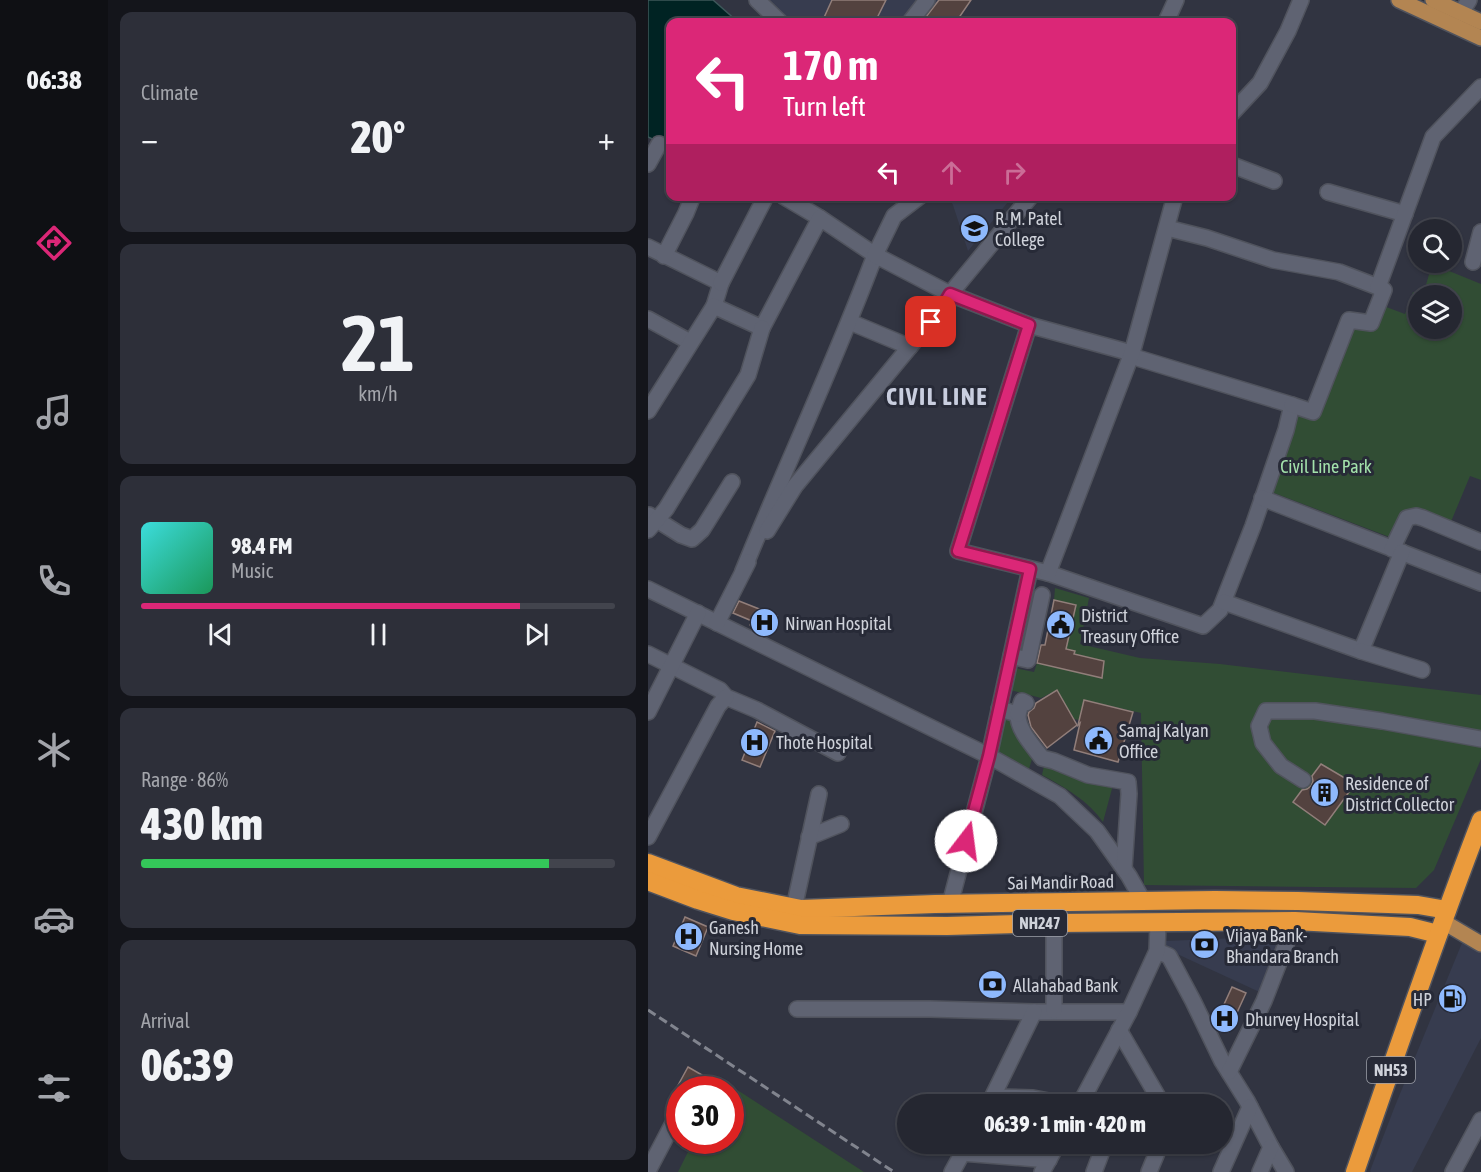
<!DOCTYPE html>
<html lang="en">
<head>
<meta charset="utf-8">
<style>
  body { margin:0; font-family:"Asap Condensed",sans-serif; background:#2d2f39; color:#f1f3f6; height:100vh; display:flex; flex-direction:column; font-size:22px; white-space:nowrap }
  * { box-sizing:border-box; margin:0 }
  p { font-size:20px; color:#a3a5ab }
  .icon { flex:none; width:33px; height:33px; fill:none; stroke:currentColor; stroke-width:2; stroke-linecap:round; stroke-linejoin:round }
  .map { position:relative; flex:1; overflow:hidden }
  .drawer { display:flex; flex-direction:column; gap:12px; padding:12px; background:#14151b; width:540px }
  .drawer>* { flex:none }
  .top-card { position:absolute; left:18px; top:18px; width:570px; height:183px; border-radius:12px; box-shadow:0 2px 4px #0004,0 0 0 2px #42444d; background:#db2777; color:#fff; overflow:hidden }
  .controls { position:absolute; left:760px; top:219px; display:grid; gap:12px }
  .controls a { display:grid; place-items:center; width:54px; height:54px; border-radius:50%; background:#252731; box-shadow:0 2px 4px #0004,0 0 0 2px #42444d; font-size:30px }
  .speed { position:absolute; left:18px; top:1076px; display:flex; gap:12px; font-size:30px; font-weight:700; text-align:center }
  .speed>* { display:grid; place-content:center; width:78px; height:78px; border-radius:50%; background:#252731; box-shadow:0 2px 4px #0004,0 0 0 2px #42444d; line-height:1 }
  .speed .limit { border:9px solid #d22; background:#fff; color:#111 }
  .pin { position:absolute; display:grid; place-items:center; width:51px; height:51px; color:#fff; margin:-26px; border-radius:12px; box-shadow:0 3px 9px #0006 }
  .me { position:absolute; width:66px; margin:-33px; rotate:15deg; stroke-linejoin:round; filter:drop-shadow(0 0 4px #0008) }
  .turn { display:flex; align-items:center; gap:21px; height:126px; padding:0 18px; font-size:27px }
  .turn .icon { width:78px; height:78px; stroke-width:2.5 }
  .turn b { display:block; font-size:42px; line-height:51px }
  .lanes { display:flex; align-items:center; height:57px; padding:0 18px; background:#0003; justify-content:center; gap:30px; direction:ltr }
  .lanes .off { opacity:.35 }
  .big { font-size:45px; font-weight:800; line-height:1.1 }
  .drawer .widget { flex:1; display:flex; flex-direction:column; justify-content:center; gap:9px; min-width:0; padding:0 21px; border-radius:12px; background:#2d2f39 }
  .drawer .dial { align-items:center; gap:0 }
  .dial b { font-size:78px; line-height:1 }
  .song { display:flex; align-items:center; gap:18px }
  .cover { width:72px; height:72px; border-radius:9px; background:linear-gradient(135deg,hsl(180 70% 55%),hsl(150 70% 35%)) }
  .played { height:6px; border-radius:3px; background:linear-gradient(90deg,#db2777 80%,#42444d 80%) }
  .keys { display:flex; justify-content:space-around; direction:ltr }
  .heat { display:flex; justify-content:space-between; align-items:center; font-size:33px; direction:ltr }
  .charge { height:9px; border-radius:4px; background:linear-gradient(90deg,#34c759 86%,#42444d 0) }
  .trip { position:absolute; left:249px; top:1094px; width:336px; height:60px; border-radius:30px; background:#252731; box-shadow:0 2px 4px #0004,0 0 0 2px #42444d; font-weight:800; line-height:60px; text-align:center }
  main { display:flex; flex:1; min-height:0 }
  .menu { display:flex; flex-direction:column; width:108px; justify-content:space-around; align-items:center; background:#0f1014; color:#a3a5ab }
  .menu .icon { width:42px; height:42px }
  .menu .selected { color:#db2777 }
  .menu b { font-size:27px; color:#f1f3f6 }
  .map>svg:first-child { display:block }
  .built { fill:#373c4f }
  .green { fill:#314d34; fill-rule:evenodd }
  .water { fill:#002323; stroke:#3e585a; stroke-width:1.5 }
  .building { fill:#53423f; stroke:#917e7a; stroke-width:1.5 }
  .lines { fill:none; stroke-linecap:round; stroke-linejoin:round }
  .minor-casing { stroke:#50535d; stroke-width:18 }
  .major-casing { stroke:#50535d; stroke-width:18 }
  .highway-casing { stroke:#50535d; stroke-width:21 }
  .minor { stroke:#5f6372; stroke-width:15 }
  .major { stroke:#b38552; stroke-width:15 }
  .highway { stroke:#eb9b3c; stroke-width:18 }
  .rail { stroke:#81848e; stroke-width:3; stroke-dasharray:9 4.5; stroke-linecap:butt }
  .route-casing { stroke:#8e194d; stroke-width:15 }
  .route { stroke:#db2777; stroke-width:10 }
  .labels { text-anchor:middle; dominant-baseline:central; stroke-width:6; stroke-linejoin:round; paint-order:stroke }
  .shield { fill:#272a37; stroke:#9da0a9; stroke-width:1.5 }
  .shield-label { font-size:16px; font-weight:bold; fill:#cfd2da }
  .poi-label { font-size:18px; fill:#cfd2da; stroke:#272a37; text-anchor:start }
  .park-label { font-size:18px; fill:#a3e2ab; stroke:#272a37 }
  .street-label { font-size:18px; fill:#cfd2da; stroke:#272a37 }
  .district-label { font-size:24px; font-weight:bold; letter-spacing:1.5px; fill:#c9cedf; stroke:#272a37 }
</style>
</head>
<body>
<main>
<nav class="menu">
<b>06:38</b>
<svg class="icon selected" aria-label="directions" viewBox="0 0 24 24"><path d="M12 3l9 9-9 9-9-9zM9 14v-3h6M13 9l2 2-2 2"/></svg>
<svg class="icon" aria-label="music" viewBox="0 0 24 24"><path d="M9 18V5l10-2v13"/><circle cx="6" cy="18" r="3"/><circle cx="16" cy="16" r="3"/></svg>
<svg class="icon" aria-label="phone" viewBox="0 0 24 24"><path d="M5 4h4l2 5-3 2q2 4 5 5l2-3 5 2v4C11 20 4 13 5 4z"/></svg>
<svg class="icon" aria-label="climate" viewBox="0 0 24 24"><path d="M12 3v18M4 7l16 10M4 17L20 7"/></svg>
<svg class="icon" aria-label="car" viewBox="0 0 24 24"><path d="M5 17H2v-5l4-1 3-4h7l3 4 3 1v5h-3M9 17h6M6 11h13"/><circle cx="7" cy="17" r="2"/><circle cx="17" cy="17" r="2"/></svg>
<svg class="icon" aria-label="filters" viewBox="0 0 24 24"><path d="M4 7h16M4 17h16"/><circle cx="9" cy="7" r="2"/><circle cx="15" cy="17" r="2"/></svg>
</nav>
<section class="drawer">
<div class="widget"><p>Climate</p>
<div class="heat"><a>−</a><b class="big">20°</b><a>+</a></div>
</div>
<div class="widget dial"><b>21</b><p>km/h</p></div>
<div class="widget">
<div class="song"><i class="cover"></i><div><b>98.4 FM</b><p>Music</p></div></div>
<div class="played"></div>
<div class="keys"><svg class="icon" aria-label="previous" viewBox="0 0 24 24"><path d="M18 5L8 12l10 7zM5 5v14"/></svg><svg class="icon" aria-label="pause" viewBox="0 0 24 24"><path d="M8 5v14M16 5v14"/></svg><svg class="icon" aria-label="next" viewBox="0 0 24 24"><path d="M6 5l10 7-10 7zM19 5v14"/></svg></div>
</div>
<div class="widget"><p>Range · 86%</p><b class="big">430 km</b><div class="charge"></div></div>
<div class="widget"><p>Arrival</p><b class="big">06:39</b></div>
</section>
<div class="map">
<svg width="833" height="1172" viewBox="0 0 833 1172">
  <rect width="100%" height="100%" fill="#313441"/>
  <!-- built -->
  <g class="built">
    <polygon points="115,0 323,0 308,22 139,22"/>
    <polygon points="301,197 364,197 320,251 305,205"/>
    <polygon points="638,936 618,995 514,947 518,941"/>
    <polygon points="814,943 833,953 833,1038 764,1172 723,1172 722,1171 747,1106"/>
  </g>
  <!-- green -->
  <g class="green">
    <path d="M784,264L833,284V480L822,476L802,524L773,513L744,538L621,491L648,410L665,416L702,321L724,324L733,305L757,314L765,292H776ZM771,296H804V328H771Z"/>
    <polygon points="407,588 441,598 432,644 492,658 572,664 833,695 833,759 786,870 768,888 496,885 493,713 436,700 431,720 426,719 409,690 393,698 362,690 367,668 386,672 389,663 454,677 455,661 426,654 418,649 428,605 406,600"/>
    <polygon points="356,716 361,718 384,759 381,769 348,750"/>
    <path d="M396,766L428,776L465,785L455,822C441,801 416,787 394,775Z"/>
    <polygon points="77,1082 216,1172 30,1172 46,1140 82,1140 82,1089 73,1089"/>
  </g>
  <!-- water -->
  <polygon class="water" points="0,0 65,0 90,22 22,22 22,147 0,137"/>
  <!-- building -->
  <g class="building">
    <polygon points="184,0 238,0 227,22 174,22"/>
    <polygon points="291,0 323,0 308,22 274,22"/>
    <polygon points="406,600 428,605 418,649 427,651 426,654 456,661 454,678 389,663 393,645 397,645"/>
    <polygon points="91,601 129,616 120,633 102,625 104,621 85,613"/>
    <polygon points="409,690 429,725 399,748 383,727 380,715 381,712 386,708 388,703"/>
    <polygon points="436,700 485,712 470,762 426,750 432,723 430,725"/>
    <polygon points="109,722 127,731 112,767 94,760"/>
    <polygon points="673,764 707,784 677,825 645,802 654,790 659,789 663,786 665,781 664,776"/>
    <polygon points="37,917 60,927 48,956 25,946"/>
    <polygon points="584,987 598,993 581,1030 567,1024"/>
    <polygon points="40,1067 68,1083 64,1089 28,1089"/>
  </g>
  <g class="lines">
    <defs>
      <g id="minor">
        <polyline points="109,0 132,22"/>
        <polyline points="813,13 821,0"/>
        <polyline points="262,22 279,0"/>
        <polyline points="518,22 528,0"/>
        <polyline points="584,113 612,83 640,31 653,0"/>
        <polyline points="0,164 11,144"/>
        <polyline points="584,165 626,181"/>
        <polyline points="680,192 757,214"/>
        <polyline points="135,196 172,218"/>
        <polyline points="519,228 559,238 625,260 691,272 730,287"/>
        <polyline points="0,247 73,283 66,306"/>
        <polyline points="16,256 38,213 44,198"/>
        <polyline points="825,262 833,232"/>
        <polyline points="73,283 118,196"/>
        <polyline points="0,319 42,342"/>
        <polyline points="202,322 262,347"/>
        <polyline points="381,325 310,551 400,573 555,626 572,610 605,526 638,430 644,405 486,357 476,351 381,325 302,294 383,196"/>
        <polyline points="644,405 665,412 701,320 723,323 736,290 730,287 785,137 833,87"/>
        <path d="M0,411L66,306L114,328L172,218L227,255C187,362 138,465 95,571"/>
        <polyline points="614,498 833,583"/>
        <polyline points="1,515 33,535 44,539 54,530 84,482"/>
        <polyline points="0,530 18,509 100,375 114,328"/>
        <polyline points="119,531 147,486 293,309 302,294 227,255 246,216 272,196"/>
        <polyline points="744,549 759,518 768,516 775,518 833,542"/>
        <polyline points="400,573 484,353 527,196"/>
        <polyline points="0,589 341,756 412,796 449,831 481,876 495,901"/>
        <polyline points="576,602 713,651 754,552"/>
        <polyline points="69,623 100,562"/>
        <polyline points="713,651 774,670"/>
        <polyline points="0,654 72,690 78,697 109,710 190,753"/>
        <polyline points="363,656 380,660 394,595"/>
        <path d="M351,709L370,714C369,729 385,746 394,758L406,761L440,775L480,782L481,794L476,868"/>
        <polyline points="0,712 50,613"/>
        <polyline points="370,714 374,701 378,703"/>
        <polyline points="655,780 633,766 615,743 611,726 618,711 667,711 734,721 833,739"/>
        <polyline points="0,837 70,706 78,697"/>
        <polyline points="161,837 193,824"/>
        <polyline points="302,904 341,756 382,569"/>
        <polyline points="144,917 171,794"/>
        <polyline points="509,951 521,956 545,1001 574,1061 599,1101 623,1147 638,1172"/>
        <polyline points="149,1009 282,1009 386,1012 481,1012"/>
        <polyline points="406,1011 406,923"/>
        <polyline points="471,1030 514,1104"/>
        <polyline points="581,1072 616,1001 647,921"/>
        <polyline points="345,1097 385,1098 416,1104"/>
        <polyline points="341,1104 386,1012"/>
        <polyline points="432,1104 481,1012 509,951 510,923"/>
        <polyline points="490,1143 510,1149"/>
        <polyline points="314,1153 401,1160"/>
        <polyline points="0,1171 32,1110"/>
        <polyline points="304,1172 320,1143"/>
        <polyline points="394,1172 410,1143"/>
        <polyline points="446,1172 457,1143"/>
        <polyline points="501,1172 513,1143"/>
        <polyline points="573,1172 602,1107"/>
        <polyline points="612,1172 623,1147"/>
        <polyline points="805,1172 833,1120"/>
      </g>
      <g id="major">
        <polyline points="751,0 833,38"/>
        <polyline points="785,0 833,22"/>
        <polyline points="794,921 833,944"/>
      </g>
      <g id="highway">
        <polyline points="0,863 88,896 153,909 287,904 567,900 650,901 770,905 799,910"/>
        <polyline points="0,881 50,900 85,911 152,925 299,926 406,923 647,921 762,927 790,934"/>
        <path d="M707,1172C748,1054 788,936 833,820"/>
      </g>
    </defs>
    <!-- minor casing -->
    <use href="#minor" class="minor-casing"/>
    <!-- major casing -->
    <use href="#major" class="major-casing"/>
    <!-- highway casing -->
    <use href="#highway" class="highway-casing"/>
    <!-- minor -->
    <use href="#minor" class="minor"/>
    <!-- major -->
    <use href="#major" class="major"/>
    <!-- highway -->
    <use href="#highway" class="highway"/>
    <!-- rail -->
    <polyline class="rail" points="0,1010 246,1172"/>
  </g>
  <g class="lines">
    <defs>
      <polyline id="route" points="283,322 293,309 302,294 381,325 310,551 382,569 341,756 318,841"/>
    </defs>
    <!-- route casing -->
    <use href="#route" class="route-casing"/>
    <!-- route -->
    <use href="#route" class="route"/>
  </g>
  <!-- icons -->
  <defs>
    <symbol id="university-disc" viewBox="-11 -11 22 22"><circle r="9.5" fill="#8eb9fd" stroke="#272a37"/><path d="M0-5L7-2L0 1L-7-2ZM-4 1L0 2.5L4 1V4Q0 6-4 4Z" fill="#111"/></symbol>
    <symbol id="hospital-disc" viewBox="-11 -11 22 22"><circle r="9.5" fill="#8eb9fd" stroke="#272a37"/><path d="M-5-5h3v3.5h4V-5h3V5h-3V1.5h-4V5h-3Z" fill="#111"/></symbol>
    <symbol id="civic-disc" viewBox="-11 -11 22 22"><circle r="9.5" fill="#8eb9fd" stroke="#272a37"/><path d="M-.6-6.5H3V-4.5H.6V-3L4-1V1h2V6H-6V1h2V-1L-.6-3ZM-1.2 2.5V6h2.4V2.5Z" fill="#111"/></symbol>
    <symbol id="building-disc" viewBox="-11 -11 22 22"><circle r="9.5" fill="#8eb9fd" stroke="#272a37"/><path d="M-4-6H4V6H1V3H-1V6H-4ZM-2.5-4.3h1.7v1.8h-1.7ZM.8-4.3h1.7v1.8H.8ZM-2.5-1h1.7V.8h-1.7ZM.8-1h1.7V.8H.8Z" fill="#111"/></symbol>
    <symbol id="bank-disc" viewBox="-11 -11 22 22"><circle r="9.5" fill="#8eb9fd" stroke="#272a37"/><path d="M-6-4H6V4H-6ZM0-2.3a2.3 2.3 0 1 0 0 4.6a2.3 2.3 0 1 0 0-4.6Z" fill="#111"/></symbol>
    <symbol id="fuel-disc" viewBox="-11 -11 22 22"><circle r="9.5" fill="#8eb9fd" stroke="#272a37"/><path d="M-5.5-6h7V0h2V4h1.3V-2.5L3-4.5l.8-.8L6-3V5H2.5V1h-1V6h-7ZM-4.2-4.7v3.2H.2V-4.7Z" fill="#111"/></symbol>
  </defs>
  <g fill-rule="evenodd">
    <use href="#university-disc" x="310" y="212" width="33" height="33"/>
    <use href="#hospital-disc" x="100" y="606" width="33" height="33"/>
    <use href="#civic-disc" x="396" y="608" width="33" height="33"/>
    <use href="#civic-disc" x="434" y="724" width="33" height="33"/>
    <use href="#hospital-disc" x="90" y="726" width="33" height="33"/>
    <use href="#building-disc" x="660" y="776" width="33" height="33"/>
    <use href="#hospital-disc" x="24" y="920" width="33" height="33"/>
    <use href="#bank-disc" x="540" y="928" width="33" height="33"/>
    <use href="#bank-disc" x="328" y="968" width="33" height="33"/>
    <use href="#fuel-disc" x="788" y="982" width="33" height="33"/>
    <use href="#hospital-disc" x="560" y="1002" width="33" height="33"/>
  </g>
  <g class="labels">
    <!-- shield labels -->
    <g class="shield">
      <rect x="365" y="910" width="54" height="26" rx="4.5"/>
      <rect x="719" y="1057" width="48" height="26" rx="4.5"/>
    </g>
    <g class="shield-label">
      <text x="392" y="923">NH247</text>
      <text x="743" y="1070">NH53</text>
    </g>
    <!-- poi labels -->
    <g class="poi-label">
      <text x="347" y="218">R. M. Patel<tspan x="347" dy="21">College</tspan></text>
      <text x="433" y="615">District<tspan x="433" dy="21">Treasury Office</tspan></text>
      <text x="137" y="623">Nirwan Hospital</text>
      <text x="471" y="730">Samaj Kalyan<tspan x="471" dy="21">Office</tspan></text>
      <text x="128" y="742">Thote Hospital</text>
      <text x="697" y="783">Residence of<tspan x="697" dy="21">District Collector</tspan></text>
      <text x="61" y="927">Ganesh<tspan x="61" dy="21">Nursing Home</tspan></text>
      <text x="578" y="935">Vijaya Bank-<tspan x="578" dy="21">Bhandara Branch</tspan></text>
      <text x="365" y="985">Allahabad Bank</text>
      <text x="784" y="999" text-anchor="end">HP</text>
      <text x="597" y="1019">Dhurvey Hospital</text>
    </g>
    <!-- park labels -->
    <g class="park-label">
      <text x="678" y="466">Civil Line Park</text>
    </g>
    <!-- street labels -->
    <g class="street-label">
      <text transform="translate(413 882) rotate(-1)">Sai Mandir Road</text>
    </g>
    <!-- district labels -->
    <g class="district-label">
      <text x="289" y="396">CIVIL LINE</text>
    </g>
  </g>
</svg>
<div class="controls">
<a><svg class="icon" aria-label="search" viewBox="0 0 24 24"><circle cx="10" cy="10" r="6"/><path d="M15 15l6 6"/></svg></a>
<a><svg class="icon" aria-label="layers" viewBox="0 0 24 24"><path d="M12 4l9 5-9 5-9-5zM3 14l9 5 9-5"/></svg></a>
</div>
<div class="speed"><div class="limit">30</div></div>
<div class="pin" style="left:283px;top:322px;background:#d93025"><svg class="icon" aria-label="arrive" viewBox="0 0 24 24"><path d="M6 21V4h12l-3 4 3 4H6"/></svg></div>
<svg class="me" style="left:318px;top:841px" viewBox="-20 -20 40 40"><circle r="19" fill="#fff"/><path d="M0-13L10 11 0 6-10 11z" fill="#db2777"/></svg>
<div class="trip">06:39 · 1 min · 420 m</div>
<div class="top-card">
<div class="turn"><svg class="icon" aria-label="left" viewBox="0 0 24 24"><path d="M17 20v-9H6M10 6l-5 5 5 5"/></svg><div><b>170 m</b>Turn left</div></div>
<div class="lanes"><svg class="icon" aria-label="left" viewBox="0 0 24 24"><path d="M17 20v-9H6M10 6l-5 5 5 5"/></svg><svg class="icon off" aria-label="ahead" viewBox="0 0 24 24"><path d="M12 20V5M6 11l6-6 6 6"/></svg><svg class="icon off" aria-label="right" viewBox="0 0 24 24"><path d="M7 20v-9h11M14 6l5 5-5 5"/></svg></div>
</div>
</div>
</main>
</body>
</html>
